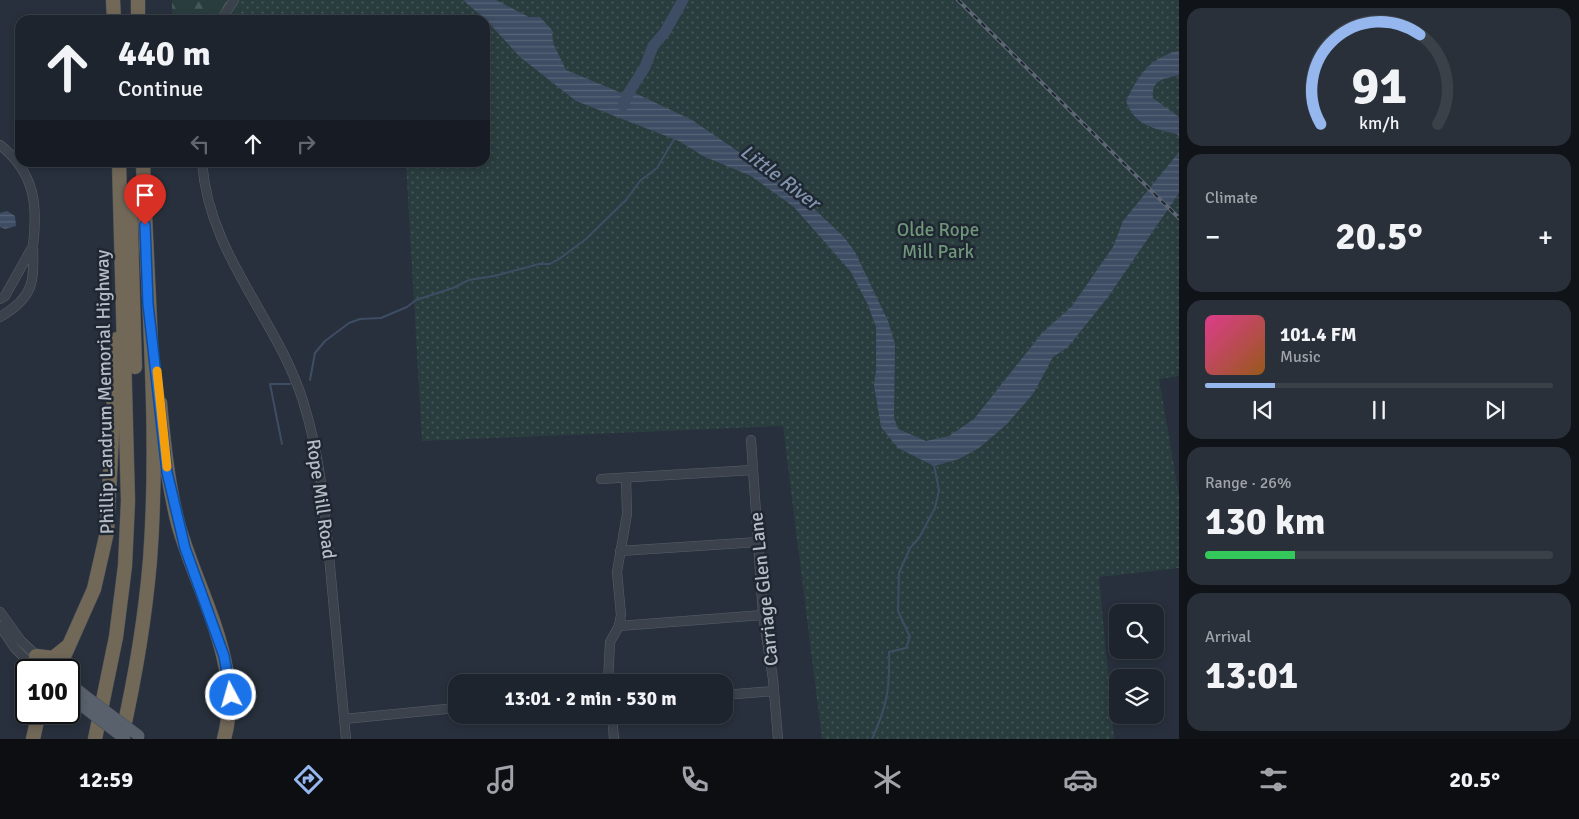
<!DOCTYPE html>
<html lang="en">
<head>
<meta charset="utf-8">
<style>
  body { margin:0; font-family:Signika,sans-serif; background:#2a3039; color:#f1f3f6; height:100vh; display:flex; flex-direction:column; font-size:19px; white-space:nowrap }
  * { box-sizing:border-box; margin:0 }
  p { font-size:16px; color:#a0a4aa }
  .icon { flex:none; width:28px; height:28px; fill:none; stroke:currentColor; stroke-width:2; stroke-linecap:round; stroke-linejoin:round }
  .map { position:relative; flex:1; overflow:hidden }
  .sheet { display:flex; flex-direction:column; gap:8px; padding:8px; background:#101419; width:400px }
  .sheet>* { flex:none }
  .top-card { position:absolute; left:15px; top:15px; width:475px; height:152px; border-radius:15px; box-shadow:0 2px 8px #0003,0 0 0 1px #3b4149; background:#1d242d; color:#f1f3f6; overflow:hidden }
  .controls { position:absolute; left:1109px; top:604px; display:grid; gap:10px }
  .controls a { display:grid; place-items:center; width:55px; height:55px; border-radius:10px; background:#1d242d; box-shadow:0 2px 8px #0003,0 0 0 1px #3b4149; font-size:25px }
  .speed { position:absolute; left:15px; top:659px; display:flex; gap:10px; font-size:25px; font-weight:700; text-align:center }
  .speed>* { display:grid; place-content:center; width:65px; height:65px; border-radius:50%; background:#1d242d; box-shadow:0 2px 8px #0003,0 0 0 1px #3b4149; line-height:1 }
  .speed .limit { border:2px solid #111; border-radius:8px; background:#fff; color:#111 }
  .pin { position:absolute; display:grid; place-items:center; width:42px; height:42px; color:#fff; margin:-51px -21px; border-radius:50% 50% 50% 0; rotate:-45deg; box-shadow:0 0 5px #0007 }
  .pin .icon { rotate:45deg }
  .me { position:absolute; width:55px; margin:-28px; rotate:354deg; stroke-linejoin:round; filter:drop-shadow(0 0 4px #0008) }
  .turn { display:flex; align-items:center; gap:18px; height:105px; padding:0 20px; font-size:22px }
  .turn .icon { width:65px; height:65px; stroke-width:2.5 }
  .turn b { display:block; font-size:35px; line-height:42px }
  .lanes { display:flex; align-items:center; height:48px; padding:0 20px; background:#0003; justify-content:center; gap:25px; direction:ltr }
  .lanes .off { opacity:.35 }
  .big { font-size:38px; font-weight:700; line-height:1.1 }
  .sheet .card { flex:1; display:flex; flex-direction:column; justify-content:center; gap:8px; min-width:0; padding:0 18px; border-radius:15px; background:#2a3039 }
  .sheet .dial { align-items:center; gap:0 }
  .dial svg { height:130px; overflow:visible; fill:none; stroke:#3b4149; stroke-width:7; stroke-linecap:round; text-anchor:middle }
  .dial text { fill:#f1f3f6; stroke:none }
  .song { display:flex; align-items:center; gap:15px }
  .cover { width:60px; height:60px; border-radius:8px; background:linear-gradient(135deg,hsl(330 70% 55%),hsl(30 70% 35%)) }
  .played { height:5px; border-radius:2px; background:linear-gradient(90deg,#95b7ee 20%,#3b4149 20%) }
  .keys { display:flex; justify-content:space-around; direction:ltr }
  .heat { display:flex; justify-content:space-between; align-items:center; font-size:28px; direction:ltr }
  .charge { height:8px; border-radius:4px; background:linear-gradient(90deg,#34c759 26%,#3b4149 0) }
  .trip { position:absolute; left:448px; top:674px; width:285px; height:50px; border-radius:15px; background:#1d242d; box-shadow:0 2px 8px #0003,0 0 0 1px #3b4149; font-weight:700; line-height:50px; text-align:center }
  .dock { display:flex; height:80px; justify-content:space-around; align-items:center; background:#0c0e12; color:#a0a4aa }
  .dock .icon { width:35px; height:35px }
  .dock .active { color:#95b7ee }
  .dock b { font-size:22px; color:#f1f3f6 }
  main { display:flex; flex:1; min-height:0 }
  .map>svg:first-child { display:block }
  .forest { fill:url(#forest-firs) }
  .park { fill:url(#park-dots) }
  .water { fill:url(#water-rules) }
  .lines { fill:none; stroke-linecap:round; stroke-linejoin:round }
  .stream { stroke:#3e4d63; stroke-width:2 }
  .river { stroke:#3e4d63; stroke-width:11 }
  .minor-casing { stroke:#58606a; stroke-width:10 }
  .major-casing { stroke:#444b56; stroke-width:12 }
  .highway-casing { stroke:#454d57; stroke-width:15 }
  .minor { stroke:#3b424c; stroke-width:9 }
  .major { stroke:#59616c; stroke-width:11 }
  .highway { stroke:#726858; stroke-width:14 }
  .rail-casing { stroke:#5d6673; stroke-width:4 }
  .rail { stroke:#1f2732; stroke-width:2; stroke-dasharray:5.5; stroke-linecap:butt }
  .major-bridge-casing { stroke:#444b56; stroke-width:12; stroke-linecap:butt }
  .major-bridge { stroke:#59616c; stroke-width:11 }
  .route-casing { stroke:#114b97; stroke-width:12 }
  .route { stroke:#1a73e8; stroke-width:9 }
  .slow { stroke:#f59e0b; stroke-width:9 }
  .labels { text-anchor:middle; dominant-baseline:central; stroke-width:5; stroke-linejoin:round; paint-order:stroke }
  .park-label { font-size:19px; fill:#709679; stroke:#1f2732 }
  .street-label { font-size:19px; fill:#b7bdc7; stroke:#1f2732 }
  .water-label { font-size:20px; font-style:italic; fill:#8193ac; stroke:#1f2732 }
</style>
</head>
<body>
<main>
<div class="map">
<svg width="1179" height="739" viewBox="0 0 1179 739">
  <defs>
    <pattern id="forest-firs" width="22" height="20" patternUnits="userSpaceOnUse" patternTransform="scale(1.25)"><rect width="22" height="20" fill="#2a3d3e"/><path d="M5 1l3.5 6h-7zM16 11l3.5 6h-7z" fill="#475758"/></pattern>
    <pattern id="park-dots" width="8" height="8" patternUnits="userSpaceOnUse" patternTransform="scale(1.25)"><rect width="8" height="8" fill="#2a3d3e"/><path d="M2 2h.1M6 6h.1" fill="none" stroke="#475758" stroke-width="1.8" stroke-linecap="round"/></pattern>
    <pattern id="water-rules" width="6" height="5" patternUnits="userSpaceOnUse" patternTransform="scale(1.25)"><rect width="6" height="5" fill="#3e4d63"/><path d="M0 2.5h6" fill="none" stroke="#586578"/></pattern>
  </defs>
  <rect width="100%" height="100%" fill="#27303c"/>
  <!-- forest -->
  <polygon class="forest" points="172,0 442,0 462,20 172,20"/>
  <!-- park -->
  <polygon class="park" points="237,0 1179,0 1179,376 1159,379 1179,496 1179,568 1099,577 1114,739 822,739 783,426 422,441 406,163 485,162 485,20 234,20 243,8"/>
  <!-- water -->
  <g class="water">
    <polygon points="463,0 496,0 529,17 540,17 552,30 553,43 566,70 624,94 635,93 692,120 792,188 844,237 855,252 888,321 895,344 894,418 898,429 926,441 949,436 974,419 1042,333 1072,306 1113,247 1123,221 1179,152 1179,193 1108,297 1068,347 1053,357 1033,394 1007,424 979,448 959,459 934,466 898,448 881,427 874,385 876,370 876,327 868,305 851,272 794,207 751,176 703,156 679,141 576,101 520,57 486,20"/>
    <path d="M1179,51V75C1164,79 1151,79 1153,98L1179,117V138L1177,134C1154,129 1134,125 1126,101C1138,76 1150,57 1179,51Z"/>
    <polygon points="7,211 15,216 16,226 5,229 0,227 0,213"/>
  </g>
  <g class="lines">
    <!-- stream -->
    <g class="stream">
      <polyline points="310,380 315,353 325,341 349,323 360,319 381,318 407,307 416,300 453,288 469,280 494,276 539,264 550,264 559,259 586,239 626,200 640,181 657,168 676,136"/>
      <polyline points="282,444 270,384 290,384"/>
      <path d="M872,739C887,706 890,689 889,652L906,648L910,637L898,611L899,573L910,548L919,538L935,508L939,490L934,465"/>
    </g>
    <!-- river -->
    <polyline class="river" points="623,106 628,94 645,67 653,46 665,32 683,0"/>
    <defs>
      <g id="minor">
        <polyline points="221,20 234,0"/>
        <path d="M0,145C35,173 38,205 33,246"/>
        <path d="M202,162C209,256 276,316 303,401C322,462 325,515 331,577C336,631 341,685 346,739"/>
        <path d="M0,299L5,296L33,246C34,283 34,297 0,317"/>
        <polyline points="751,440 763,615 773,679 778,739"/>
        <polyline points="601,479 753,470"/>
        <polyline points="620,551 758,542"/>
        <polyline points="0,612 21,641 52,670"/>
        <polyline points="0,626 14,647 36,670"/>
        <polyline points="619,626 763,615"/>
        <polyline points="608,682 610,642 619,626 621,615 617,572 627,514 626,478"/>
        <polyline points="724,695 774,691"/>
        <polyline points="612,715 614,739"/>
        <polyline points="344,719 456,708"/>
      </g>
      <g id="major">
        <polyline points="69,683 88,698"/>
        <polyline points="69,696 86,709"/>
      </g>
      <g id="highway">
        <polyline points="113,0 114,20"/>
        <polyline points="138,0 138,20"/>
        <polyline points="130,198 135,367"/>
        <path d="M160,403C164,445 168,486 179,527C199,596 244,666 224,739"/>
        <polyline points="36,656 53,658 68,646"/>
        <polyline points="58,670 94,589 107,532 117,339"/>
        <path d="M122,736C135,678 145,620 150,560C160,428 147,294 143,162"/>
        <polyline points="33,739 39,712"/>
        <polyline points="95,739 116,637 125,566 128,501 119,162"/>
      </g>
    </defs>
    <!-- minor casing -->
    <use href="#minor" class="minor-casing"/>
    <!-- major casing -->
    <use href="#major" class="major-casing"/>
    <!-- highway casing -->
    <use href="#highway" class="highway-casing"/>
    <!-- minor -->
    <use href="#minor" class="minor"/>
    <!-- major -->
    <use href="#major" class="major"/>
    <!-- highway -->
    <use href="#highway" class="highway"/>
    <defs>
      <polyline id="rail" points="958,0 1179,218"/>
    </defs>
    <!-- rail casing -->
    <use href="#rail" class="rail-casing"/>
    <!-- rail -->
    <use href="#rail" class="rail"/>
    <defs>
      <g id="major-bridge">
        <polyline points="88,698 139,736"/>
        <polyline points="86,709 125,739"/>
      </g>
    </defs>
    <!-- major-bridge casing -->
    <use href="#major-bridge" class="major-bridge-casing"/>
    <!-- major-bridge -->
    <use href="#major-bridge" class="major-bridge"/>
  </g>
  <g class="lines">
    <defs>
      <polyline id="route" points="145,225 148,304 167,472 185,548 224,656 231,695"/>
    </defs>
    <!-- route casing -->
    <use href="#route" class="route-casing"/>
    <!-- route -->
    <use href="#route" class="route"/>
    <!-- slow -->
    <polyline class="slow" points="157,371 167,467"/>
  </g>
  <g class="labels">
    <!-- park labels -->
    <g class="park-label">
      <text x="938" y="230">Olde Rope<tspan x="938" dy="22">Mill Park</tspan></text>
    </g>
    <!-- street labels -->
    <g class="street-label">
      <text transform="translate(105 392) rotate(-91)">Phillip Landrum Memorial Highway</text>
      <text transform="translate(321 499) rotate(82)">Rope Mill Road</text>
      <text transform="translate(764 589) rotate(-96)">Carriage Glen Lane</text>
    </g>
    <!-- water labels -->
    <g class="water-label">
      <text transform="translate(780 177) rotate(37)">Little River</text>
    </g>
  </g>
</svg>
<div class="controls">
<a><svg class="icon" aria-label="search" viewBox="0 0 24 24"><circle cx="10" cy="10" r="6"/><path d="M15 15l6 6"/></svg></a>
<a><svg class="icon" aria-label="layers" viewBox="0 0 24 24"><path d="M12 4l9 5-9 5-9-5zM3 14l9 5 9-5"/></svg></a>
</div>
<div class="speed"><div class="limit">100</div></div>
<div class="pin" style="left:145px;top:225px;background:#d93025"><svg class="icon" aria-label="arrive" viewBox="0 0 24 24"><path d="M6 21V4h12l-3 4 3 4H6"/></svg></div>
<svg class="me" style="left:231px;top:695px" viewBox="-20 -20 40 40"><circle r="17" fill="#1a73e8" stroke="#fff" stroke-width="3"/><path d="M0-11L8 9 0 5-8 9z" fill="#fff"/></svg>
<div class="trip">13:01 · 2 min · 530 m</div>
<div class="top-card">
<div class="turn"><svg class="icon" aria-label="ahead" viewBox="0 0 24 24"><path d="M12 20V5M6 11l6-6 6 6"/></svg><div><b>440 m</b>Continue</div></div>
<div class="lanes"><svg class="icon off" aria-label="left" viewBox="0 0 24 24"><path d="M17 20v-9H6M10 6l-5 5 5 5"/></svg><svg class="icon" aria-label="ahead" viewBox="0 0 24 24"><path d="M12 20V5M6 11l6-6 6 6"/></svg><svg class="icon off" aria-label="right" viewBox="0 0 24 24"><path d="M7 20v-9h11M14 6l5 5-5 5"/></svg></div>
</div>
</div>
<section class="sheet">
<div class="card dial"><svg viewBox="0 0 100 80">
<path d="M14 69A42 42 0 1 1 86 69"/>
<path d="M14 69A42 42 0 0 1 75 14" stroke="#95b7ee"/>
<text x="50" y="56" font-size="32" font-weight="700">91</text>
<text x="50" y="72" font-size="11">km/h</text>
</svg></div>
<div class="card"><p>Climate</p>
<div class="heat"><a>−</a><b class="big">20.5°</b><a>+</a></div>
</div>
<div class="card">
<div class="song"><i class="cover"></i><div><b>101.4 FM</b><p>Music</p></div></div>
<div class="played"></div>
<div class="keys"><svg class="icon" aria-label="previous" viewBox="0 0 24 24"><path d="M18 5L8 12l10 7zM5 5v14"/></svg><svg class="icon" aria-label="pause" viewBox="0 0 24 24"><path d="M8 5v14M16 5v14"/></svg><svg class="icon" aria-label="next" viewBox="0 0 24 24"><path d="M6 5l10 7-10 7zM19 5v14"/></svg></div>
</div>
<div class="card"><p>Range · 26%</p><b class="big">130 km</b><div class="charge"></div></div>
<div class="card"><p>Arrival</p><b class="big">13:01</b></div>
</section>
</main>
<nav class="dock">
<b>12:59</b>
<svg class="icon active" aria-label="directions" viewBox="0 0 24 24"><path d="M12 3l9 9-9 9-9-9zM9 14v-3h6M13 9l2 2-2 2"/></svg>
<svg class="icon" aria-label="music" viewBox="0 0 24 24"><path d="M9 18V5l10-2v13"/><circle cx="6" cy="18" r="3"/><circle cx="16" cy="16" r="3"/></svg>
<svg class="icon" aria-label="phone" viewBox="0 0 24 24"><path d="M5 4h4l2 5-3 2q2 4 5 5l2-3 5 2v4C11 20 4 13 5 4z"/></svg>
<svg class="icon" aria-label="climate" viewBox="0 0 24 24"><path d="M12 3v18M4 7l16 10M4 17L20 7"/></svg>
<svg class="icon" aria-label="car" viewBox="0 0 24 24"><path d="M5 17H2v-5l4-1 3-4h7l3 4 3 1v5h-3M9 17h6M6 11h13"/><circle cx="7" cy="17" r="2"/><circle cx="17" cy="17" r="2"/></svg>
<svg class="icon" aria-label="filters" viewBox="0 0 24 24"><path d="M4 7h16M4 17h16"/><circle cx="9" cy="7" r="2"/><circle cx="15" cy="17" r="2"/></svg>
<b>20.5°</b>
</nav>
</body>
</html>
